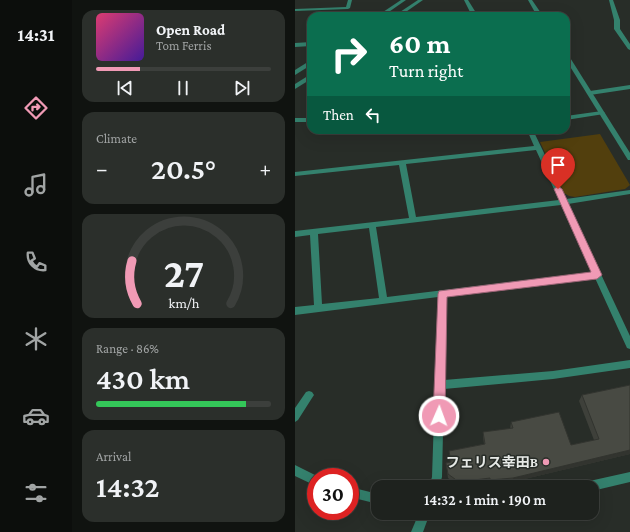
<!DOCTYPE html>
<html lang="en">
<head>
<meta charset="utf-8">
<style>
  body { margin:0; font-family:"Crimson Pro","Noto Sans JP",serif; background:#2b2f2b; color:#f1f3f6; height:100vh; display:flex; flex-direction:column; font-size:15px; white-space:nowrap }
  * { box-sizing:border-box; margin:0 }
  p { font-size:13px; color:#a1a4a4 }
  .icon { flex:none; width:22px; height:22px; fill:none; stroke:currentColor; stroke-width:2; stroke-linecap:round; stroke-linejoin:round }
  .map { position:relative; flex:1; overflow:hidden }
  .drawer { display:flex; flex-direction:column; gap:10px; padding:10px; background:#101310; width:223px }
  .drawer>* { flex:none }
  .hud { position:absolute; left:12px; top:12px; width:263px; height:122px; border-radius:12px; box-shadow:0 4px 16px #0002,0 0 0 1px #3c3f3c; background:#0b6e4f; color:#fff; overflow:hidden }
  .speed { position:absolute; left:12px; top:468px; display:flex; gap:8px; font-size:20px; font-weight:700; text-align:center }
  .speed>* { display:grid; place-content:center; width:52px; height:52px; border-radius:50%; background:#1e221e; box-shadow:0 4px 16px #0002,0 0 0 1px #3c3f3c; line-height:1 }
  .speed .limit { border:6px solid #d22; background:#fff; color:#111 }
  .pin { position:absolute; display:grid; place-items:center; width:34px; height:34px; color:#fff; margin:-41px -17px; border-radius:50% 50% 50% 0; rotate:-45deg; box-shadow:0 0 4px #0007 }
  .pin .icon { rotate:45deg }
  .me { position:absolute; width:44px; margin:-22px; rotate:2deg; stroke-linejoin:round; filter:drop-shadow(0 0 3px #0008) }
  .turn { display:flex; align-items:center; gap:14px; height:84px; padding:0 16px; font-size:18px }
  .turn .icon { width:52px; height:52px; stroke-width:2.5 }
  .turn b { display:block; font-size:28px; line-height:34px }
  .then { display:flex; align-items:center; height:38px; padding:0 16px; background:#0003; gap:8px; font-size:15px }
  .big { font-size:30px; font-weight:600; line-height:1.1 }
  .drawer .card { flex:1; display:flex; flex-direction:column; justify-content:center; gap:6px; min-width:0; padding:0 14px; border-radius:12px; background:#2b2f2b }
  .drawer .dial { align-items:center; gap:0 }
  .dial svg { height:104px; overflow:visible; fill:none; stroke:#3c3f3c; stroke-width:7; stroke-linecap:round; text-anchor:middle }
  .dial text { fill:#f1f3f6; stroke:none }
  .song { display:flex; align-items:center; gap:12px }
  .cover { width:48px; height:48px; border-radius:6px; background:linear-gradient(135deg,hsl(340 70% 55%),hsl(260 70% 35%)) }
  .played { height:4px; border-radius:2px; background:linear-gradient(90deg,#f09ab5 25%,#3c3f3c 25%) }
  .keys { display:flex; justify-content:space-around; direction:ltr }
  .heat { display:flex; justify-content:space-between; align-items:center; font-size:22px; direction:ltr }
  .charge { height:6px; border-radius:3px; background:linear-gradient(90deg,#34c759 86%,#3c3f3c 0) }
  .trip { position:absolute; left:76px; top:480px; width:228px; height:40px; border-radius:12px; background:#1e221e; box-shadow:0 4px 16px #0002,0 0 0 1px #3c3f3c; font-weight:600; line-height:40px; text-align:center }
  main { display:flex; flex:1; min-height:0 }
  .dock { display:flex; flex-direction:column; width:72px; justify-content:space-around; align-items:center; background:#0c0e0c; color:#a1a4a4 }
  .dock .icon { width:28px; height:28px }
  .dock .selected { color:#f09ab5 }
  .dock b { font-size:18px; color:#f1f3f6 }
  .map>svg:first-child { display:block }
  .green { fill:#523f0d }
  .lines { fill:none; stroke-linecap:round; stroke-linejoin:round }
  .minor { fill:#34816d; fill-rule:evenodd }
  .tertiary { fill:#34816d; fill-rule:evenodd }
  .wall { fill:#3e403a }
  .shaded-wall { fill:#32342f }
  .building { fill:#484a43; stroke:#32342f }
  .route { fill:#f09ab5; stroke:#9c6476 }
  .poi-dot { fill:#f09ab5; stroke:#282d28; stroke-width:1.5 }
  .labels { text-anchor:middle; dominant-baseline:central; stroke-width:3; stroke-linejoin:round; paint-order:stroke }
  .near-poi-label { font-size:14px; font-weight:bold; fill:#e6e9e6; stroke:#282d28; text-anchor:end }
</style>
</head>
<body>
<main>
<nav class="dock">
<b>14:31</b>
<svg class="icon selected" aria-label="directions" viewBox="0 0 24 24"><path d="M12 3l9 9-9 9-9-9zM9 14v-3h6M13 9l2 2-2 2"/></svg>
<svg class="icon" aria-label="music" viewBox="0 0 24 24"><path d="M9 18V5l10-2v13"/><circle cx="6" cy="18" r="3"/><circle cx="16" cy="16" r="3"/></svg>
<svg class="icon" aria-label="phone" viewBox="0 0 24 24"><path d="M5 4h4l2 5-3 2q2 4 5 5l2-3 5 2v4C11 20 4 13 5 4z"/></svg>
<svg class="icon" aria-label="climate" viewBox="0 0 24 24"><path d="M12 3v18M4 7l16 10M4 17L20 7"/></svg>
<svg class="icon" aria-label="car" viewBox="0 0 24 24"><path d="M5 17H2v-5l4-1 3-4h7l3 4 3 1v5h-3M9 17h6M6 11h13"/><circle cx="7" cy="17" r="2"/><circle cx="17" cy="17" r="2"/></svg>
<svg class="icon" aria-label="filters" viewBox="0 0 24 24"><path d="M4 7h16M4 17h16"/><circle cx="9" cy="7" r="2"/><circle cx="15" cy="17" r="2"/></svg>
</nav>
<section class="drawer">
<div class="card">
<div class="song"><i class="cover"></i><div><b>Open Road</b><p>Tom Ferris</p></div></div>
<div class="played"></div>
<div class="keys"><svg class="icon" aria-label="previous" viewBox="0 0 24 24"><path d="M18 5L8 12l10 7zM5 5v14"/></svg><svg class="icon" aria-label="pause" viewBox="0 0 24 24"><path d="M8 5v14M16 5v14"/></svg><svg class="icon" aria-label="next" viewBox="0 0 24 24"><path d="M6 5l10 7-10 7zM19 5v14"/></svg></div>
</div>
<div class="card"><p>Climate</p>
<div class="heat"><a>−</a><b class="big">20.5°</b><a>+</a></div>
</div>
<div class="card dial"><svg viewBox="0 0 100 80">
<path d="M14 69A42 42 0 1 1 86 69"/>
<path d="M14 69A42 42 0 0 1 10 36" stroke="#f09ab5"/>
<text x="50" y="56" font-size="32" font-weight="700">27</text>
<text x="50" y="72" font-size="11">km/h</text>
</svg></div>
<div class="card"><p>Range · 86%</p><b class="big">430 km</b><div class="charge"></div></div>
<div class="card"><p>Arrival</p><b class="big">14:32</b></div>
</section>
<div class="map">
<svg width="335" height="532" viewBox="0 0 335 532">
  <rect width="100%" height="100%" fill="#282d28"/>
  <!-- green -->
  <polygon class="green" points="305,134 335,185 330,189 280,197 274,196 269,193 245,142"/>
  <g class="lines">
    <!-- minor -->
    <g class="minor">
      <polygon points="53,0 57,0 55,8 53,9 0,11 0,9 51,7"/>
      <polygon points="106,0 111,0 88,16 82,16"/>
      <polygon points="123,0 128,0 105,16 99,16"/>
      <polygon points="169,0 173,0 183,16 177,16"/>
      <polygon points="314,0 318,0 325,20 325,29 335,44 335,50 333,49 319,29 319,20"/>
      <polygon points="16,42 16,46 0,47 0,43"/>
      <polygon points="16,60 16,65 0,75 0,70"/>
      <polygon points="16,74 16,79 0,89 0,84"/>
      <polygon points="335,85 335,89 295,95 292,93 295,91"/>
      <polygon points="307,111 310,113 309,114 271,120 271,116"/>
      <rect x="0" y="118" width="16" height="4"/>
      <path d="M232,130H238L271,199L335,190V194L273,204L335,336V349L332,348L300,278L151,296L149,380L258,371L335,360V368L258,379L149,389L147,477L144,487H134L137,477L143,297L0,315V307L19,305L15,235L0,237V231L114,218L104,165L0,176V172L239,146ZM241,150L264,200L121,217L111,164ZM266,205L297,272L92,297L81,227ZM74,228L84,298L27,304L23,234Z"/>
      <polygon points="14,391 17,392 19,395 17,398 3,420 0,422 0,408 11,392"/>
    </g>
    <!-- tertiary -->
    <g class="tertiary">
      <polygon points="233,0 237,0 248,16 242,16"/>
      <polygon points="271,54 274,56 335,153 335,160 333,160 271,60"/>
      <polygon points="0,465 24,477 21,477 21,486 0,476"/>
      <polygon points="335,472 335,482 297,491 297,487 285,487 286,483 290,482"/>
      <polygon points="55,487 83,494 83,504 55,497"/>
      <polygon points="124,513 135,513 128,532 116,532"/>
    </g>
  </g>
  <!-- wall -->
  <polygon class="wall" points="335,385 335,454 217,482 194,485 194,483 164,487 153,478 151,463 155,463 154,451 189,444 188,437 188,432 215,429 216,422 276,445 299,440 284,401 287,395"/>
  <!-- shaded-wall -->
  <polygon class="shaded-wall" points="335,450 335,454 217,482 218,478"/>
  <!-- building -->
  <polygon class="building" points="335,385 335,450 218,478 195,480 195,478 164,482 153,474 151,463 156,462 154,451 190,444 188,432 218,428 216,422 264,412 276,445 304,439 287,395"/>
  <!-- route -->
  <polygon class="route" points="263,186 267,189 307,275 302,279 152,297 150,416 148,420 144,421 140,420 138,416 143,294 144,291 296,272 259,189"/>
  <!-- markers -->
  <circle class="poi-dot" cx="251" cy="462" r="4"/>
  <g class="labels">
    <!-- near-poi labels -->
    <g class="near-poi-label">
      <text x="243" y="462">フェリス幸田B</text>
    </g>
  </g>
</svg>
<div class="speed"><div class="limit">30</div></div>
<div class="pin" style="left:263px;top:189px;background:#d93025"><svg class="icon" aria-label="arrive" viewBox="0 0 24 24"><path d="M6 21V4h12l-3 4 3 4H6"/></svg></div>
<svg class="me" style="left:144px;top:416px" viewBox="-20 -20 40 40"><circle r="17" fill="#f09ab5" stroke="#fff" stroke-width="3"/><path d="M0-11L8 9 0 5-8 9z" fill="#fff"/></svg>
<div class="trip">14:32 · 1 min · 190 m</div>
<div class="hud">
<div class="turn"><svg class="icon" aria-label="right" viewBox="0 0 24 24"><path d="M7 20v-9h11M14 6l5 5-5 5"/></svg><div><b>60 m</b>Turn right</div></div>
<div class="then">Then<svg class="icon" aria-label="left" viewBox="0 0 24 24"><path d="M17 20v-9H6M10 6l-5 5 5 5"/></svg></div>
</div>
</div>
</main>
</body>
</html>
